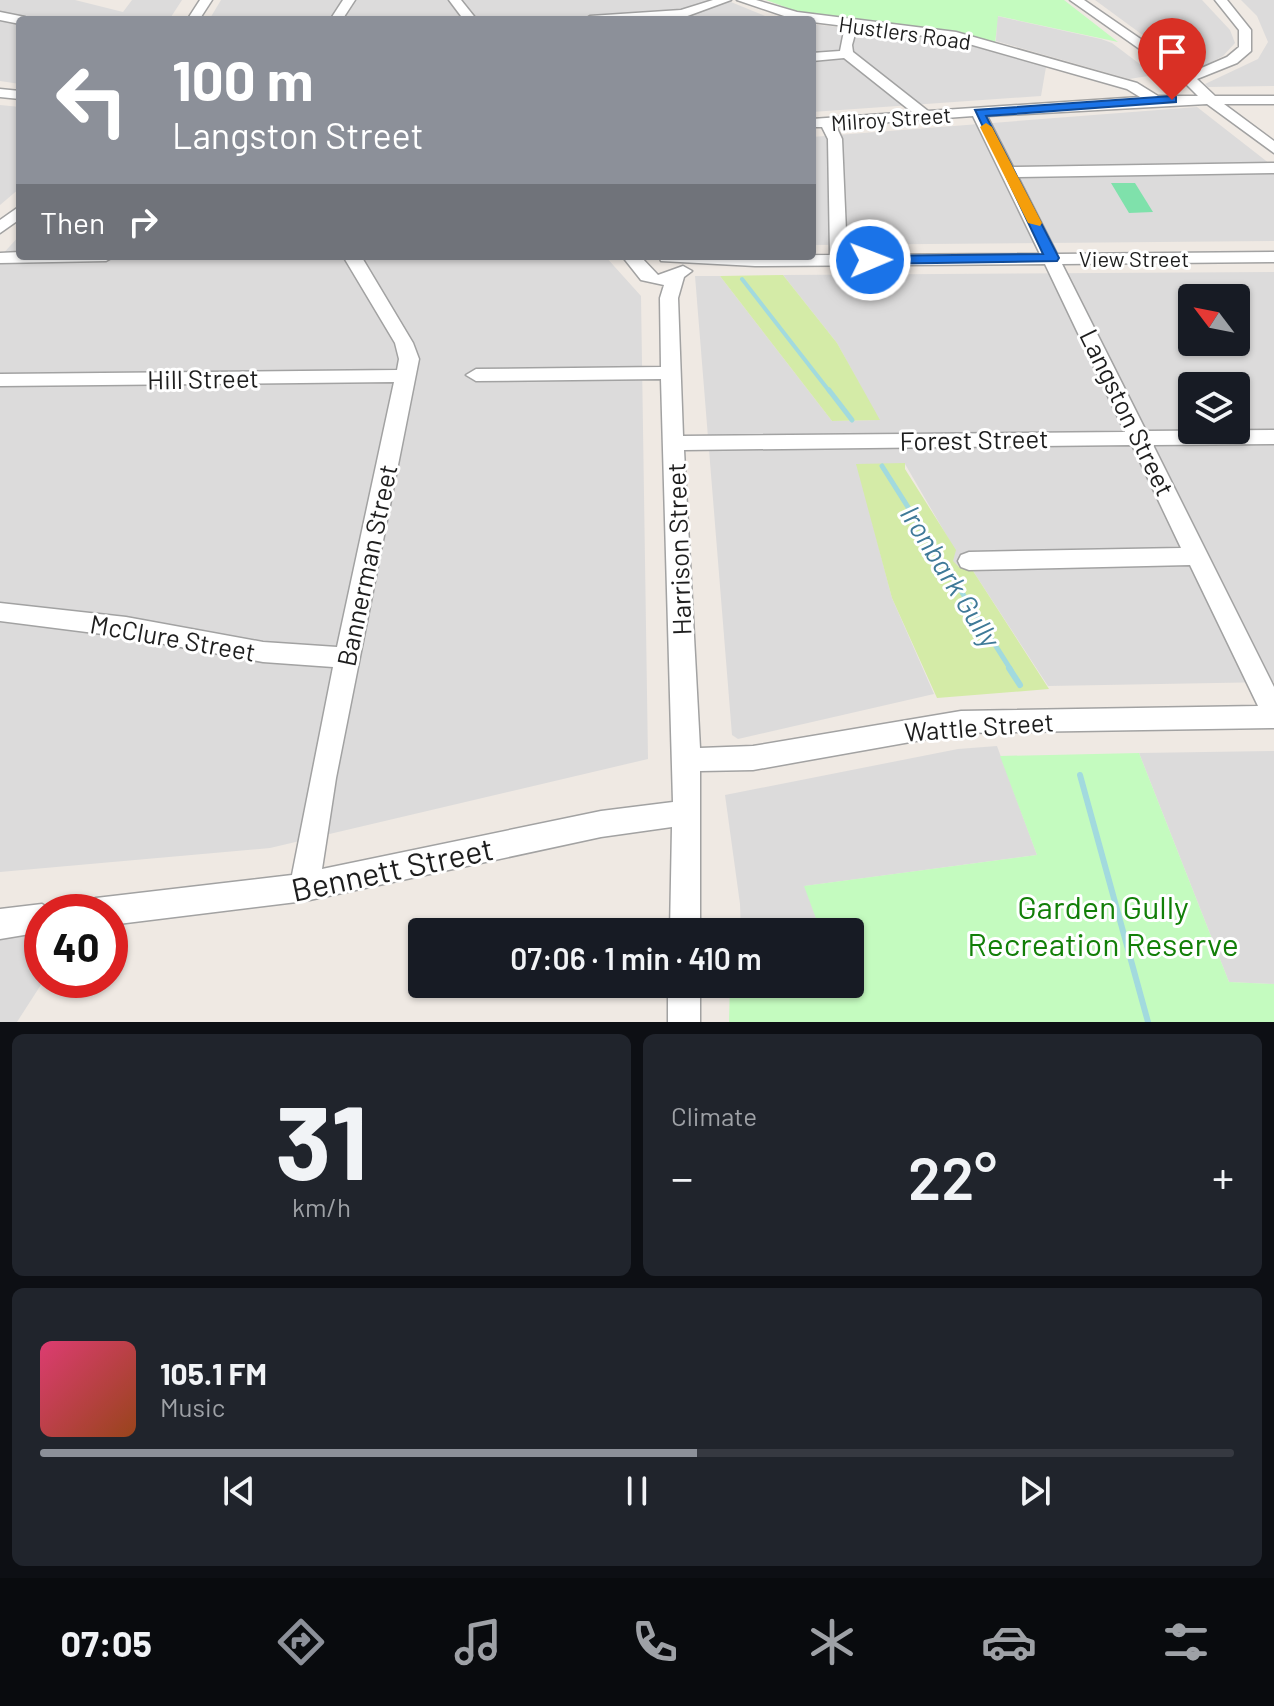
<!DOCTYPE html>
<html lang="en">
<head>
<meta charset="utf-8">
<style>
  body { margin:0; font-family:Barlow,sans-serif; background:#20242c; color:#f1f3f6; height:100vh; display:flex; flex-direction:column; font-size:30px; white-space:nowrap }
  * { box-sizing:border-box; margin:0 }
  p { font-size:26px; color:#9ea1a6 }
  .icon { flex:none; width:44px; height:44px; fill:none; stroke:currentColor; stroke-width:2; stroke-linecap:round; stroke-linejoin:round }
  .map { position:relative; height:1022px; overflow:hidden }
  .details { display:flex; flex-direction:column; gap:12px; padding:12px; background:#0d0f14; flex:1 }
  .details>* { flex:none }
  .hud { position:absolute; left:16px; top:16px; width:800px; height:244px; border-radius:8px; box-shadow:0 2px 6px #0004; background:#8c9099; color:#fff; overflow:hidden }
  .needle { width:52px; rotate:302deg }
  .buttons { position:absolute; left:1178px; top:284px; display:grid; gap:16px }
  .buttons a { display:grid; place-items:center; width:72px; height:72px; border-radius:8px; background:#171b24; box-shadow:0 2px 6px #0004; font-size:40px }
  .speed { position:absolute; left:24px; top:894px; display:flex; gap:16px; font-size:40px; font-weight:700; text-align:center }
  .speed>* { display:grid; place-content:center; width:104px; height:104px; border-radius:50%; background:#171b24; box-shadow:0 2px 6px #0004; line-height:1 }
  .speed .limit { border:12px solid #d22; background:#fff; color:#111 }
  .pin { position:absolute; display:grid; place-items:center; width:68px; height:68px; color:#fff; margin:-82px -34px; border-radius:50% 50% 50% 0; rotate:-45deg; box-shadow:0 0 8px #0007 }
  .pin .icon { rotate:45deg }
  .me { position:absolute; width:88px; margin:-44px; rotate:89deg; stroke-linejoin:round; filter:drop-shadow(0 0 6px #0008) }
  .turn { display:flex; align-items:center; gap:28px; height:168px; padding:0 24px; font-size:36px }
  .turn .icon { width:104px; height:104px; stroke-width:2.5 }
  .turn b { display:block; font-size:56px; line-height:68px }
  .then { display:flex; align-items:center; height:76px; padding:0 24px; background:#0003; gap:16px; font-size:30px }
  .big { font-size:60px; font-weight:600; line-height:1.1 }
  .details .widget { flex:1; display:flex; flex-direction:column; justify-content:center; gap:12px; min-width:0; padding:0 28px; border-radius:12px; background:#20242c }
  .details .dial { align-items:center; gap:0 }
  .dial b { font-size:104px; line-height:1 }
  .song { display:flex; align-items:center; gap:24px }
  .cover { width:96px; height:96px; border-radius:12px; background:linear-gradient(135deg,hsl(340 70% 55%),hsl(20 70% 35%)) }
  .played { height:8px; border-radius:4px; background:linear-gradient(90deg,#8c9099 55%,#363941 55%) }
  .keys { display:flex; justify-content:space-around; direction:ltr }
  .heat { display:flex; justify-content:space-between; align-items:center; font-size:44px; direction:ltr }
  .details .tiles { flex:1; display:grid; gap:12px; grid-template-columns:1fr 1fr }
  .widget:last-child { grid-column:span 2 }
  .trip { position:absolute; left:408px; top:918px; width:456px; height:80px; border-radius:8px; background:#171b24; box-shadow:0 2px 6px #0004; font-weight:600; line-height:80px; text-align:center }
  .dock { display:flex; height:128px; justify-content:space-around; align-items:center; background:#090b0e; color:#9ea1a6 }
  .dock .icon { width:56px; height:56px }
  .dock .on { color:#8c9099 }
  .dock b { font-size:36px; color:#f1f3f6 }
  .map>svg:first-child { display:block }
  .residential { fill:#dcdbdb; fill-rule:evenodd }
  .grass { fill:#d4eba7 }
  .park { fill:#c4fbbf }
  .pitch { fill:#7fe1ab }
  .lines { fill:none; stroke-linecap:round; stroke-linejoin:round }
  .stream-far2 { stroke:#a2dade; stroke-width:4 }
  .stream-far1 { stroke:#a2dade; stroke-width:5 }
  .stream { stroke:#a2dade; stroke-width:6 }
  .minor-casing { stroke:#a2a2a2; stroke-width:3 }
  .minor { fill:#fff; fill-rule:evenodd }
  .route { fill:#1a73e8; stroke:#114b97; stroke-width:2 }
  .slow { fill:#f59e0b }
  .labels { text-anchor:middle; dominant-baseline:central; stroke-width:6; stroke-linejoin:round; paint-order:stroke }
  .far-street-label { font-size:22px; fill:#1e1e1e; stroke:#fff }
  .street-label { font-size:26px; fill:#1e1e1e; stroke:#fff }
  .water-label { font-size:28px; font-style:italic; fill:#3f7a98; stroke:#fff }
  .near-street-label { font-size:32px; fill:#1e1e1e; stroke:#fff }
  .near-park-label { font-size:32px; fill:#127f08; stroke:#fff }
</style>
</head>
<body>
<div class="map">
<svg width="1274" height="1022" viewBox="0 0 1274 1022">
  <rect width="100%" height="100%" fill="#efe9e3"/>
  <!-- residential -->
  <g class="residential">
    <polygon points="0,0 75,0 123,12 132,0 182,0 169,20 20,20 20,84 0,81"/>
    <polygon points="221,0 726,0 775,20 209,20"/>
    <polygon points="1095,0 1202,0 1230,30 1235,43 1223,56 1193,72"/>
    <polygon points="1241,0 1274,0 1274,86 1208,87 1205,84 1258,59 1268,42 1257,16"/>
    <polygon points="997,16 1101,39 1112,43 1145,68 1161,67 1168,73 1129,79 996,41"/>
    <polygon points="812,24 951,40 1046,67 1041,96 812,112"/>
    <polygon points="0,105 20,107 20,188 0,205"/>
    <polygon points="1197,107 1274,167 1274,241 812,245 812,137"/>
    <polygon points="20,235 20,256 605,256 641,296 648,759 270,848 0,872 0,257"/>
    <path d="M1274,272V682L1048,686L973,571L960,568L952,561L955,550L905,464H857L892,598L934,694L738,739L732,735L695,276H720L832,421L879,420L837,343L783,275ZM1192,298H1236V342H1192ZM1192,386H1236V430H1192Z"/>
    <polygon points="997,746 1037,855 805,886 821,932 741,932 740,904 725,795 958,749"/>
    <polygon points="1274,751 1274,984 1229,982 1139,753"/>
    <polygon points="42,932 44,980 17,1022 0,1022 0,938"/>
  </g>
  <!-- grass -->
  <g class="grass">
    <polygon points="783,275 837,343 880,420 832,421 720,276"/>
    <polygon points="905,463 905,469 956,550 953,561 960,568 973,571 1049,689 937,698 892,598 856,464"/>
  </g>
  <!-- park -->
  <g class="park">
    <polygon points="766,0 1064,0 1118,42 998,16 995,44 807,15"/>
    <polygon points="1139,753 1229,982 1274,984 1274,1022 729,1022 730,984 850,984 850,932 821,932 804,886 1037,855 1000,756"/>
  </g>
  <!-- pitch -->
  <polygon class="pitch" points="1111,183 1135,183 1153,212 1129,213"/>
  <g class="lines">
    <!-- stream-far2 -->
    <polyline class="stream-far2" points="742,279 830,392"/>
    <!-- stream-far1 -->
    <g class="stream-far1">
      <polyline points="829,390 852,420"/>
      <polyline points="882,466 1011,670"/>
    </g>
    <!-- stream -->
    <g class="stream">
      <polyline points="1009,668 1020,685"/>
      <polyline points="1080,775 1148,1022"/>
    </g>
    <defs>
      <g id="minor">
        <polygon points="200,0 212,0 199,20 187,20"/>
        <polygon points="343,0 355,0 342,20 330,20"/>
        <polygon points="449,0 461,0 477,20 464,20"/>
        <polygon points="713,0 731,0 682,18 584,20 590,16 681,10"/>
        <path d="M737,0H756L797,12L956,32L1137,83L1158,96H1198L1178,76L1070,0H1084L1190,73L1227,57L1239,47V30L1215,0H1227L1251,30V51L1237,63L1197,79L1215,96H1274V104H1224L1274,141V153L1207,104L987,116L1013,167L1274,163V173L1018,177L1057,254L1274,252V262L1062,264L1146,431L1274,430V444L1153,445L1274,687V728L961,733L753,770L700,771V932H670L672,827L601,837L305,901L110,925V912H81L86,902L96,898L292,875L333,667L263,662L126,637L0,621V603L126,617L263,642L337,647L394,382L0,386V374L397,370L399,359L395,343L343,256H361L413,343L419,359L336,778L322,869L601,811L673,802L661,379L476,381L466,375L476,369L661,367L660,298L664,285L641,280L622,256H640L658,275L683,266L692,271L684,277L678,298L683,436L1125,432L1045,264L755,266L661,261L659,256L830,255L828,139L822,127H812V119L912,112L844,58L812,61V53L840,51L845,26L796,20ZM857,27L955,40L1127,89L1140,97L928,111L853,52L852,45ZM973,116L1040,254L847,255L842,139L836,126ZM1132,445L1181,548L969,552L961,555L958,561L961,567L969,570L1190,565L1258,706L961,711L753,746L700,748L684,450Z"/>
        <polygon points="0,12 25,17 27,20 20,20 20,24 0,20"/>
        <polygon points="0,89 20,91 20,99 0,97"/>
        <polygon points="20,206 20,219 0,233 0,220"/>
        <polygon points="20,252 20,256 115,256 106,261 0,263 0,253"/>
        <polygon points="42,904 54,912 42,912 42,932 0,939 0,909"/>
        <rect x="668" y="984" width="32" height="38"/>
      </g>
    </defs>
    <!-- minor casing -->
    <use href="#minor" class="minor-casing"/>
    <!-- minor -->
    <use href="#minor" class="minor"/>
  </g>
  <!-- route -->
  <polygon class="route" points="1172,96 1176,97 1176,102 986,116 1059,258 1057,261 870,264 863,260 870,256 1043,254 975,110"/>
  <!-- slow -->
  <polygon class="slow" points="986,123 992,127 1042,223 1040,226 1028,223 980,127"/>
  <g class="labels">
    <!-- far-street labels -->
    <g class="far-street-label">
      <text transform="translate(905 32) rotate(8)">Hustlers Road</text>
      <text transform="translate(891 118) rotate(-4)">Milroy Street</text>
      <text x="1134" y="258">View Street</text>
    </g>
    <!-- street labels -->
    <g class="street-label">
      <text transform="translate(203 378) rotate(-1)">Hill Street</text>
      <text transform="translate(1128 412) rotate(64)">Langston Street</text>
      <text transform="translate(974 439) rotate(-1)">Forest Street</text>
      <text transform="translate(678 549) rotate(-92)">Harrison Street</text>
      <text transform="translate(366 565) rotate(-78)">Bannerman Street</text>
      <text transform="translate(173 637) rotate(10)">McClure Street</text>
      <text transform="translate(979 726) rotate(-4)">Wattle Street</text>
    </g>
    <!-- water labels -->
    <g class="water-label">
      <text transform="translate(951 576) rotate(58)">Ironbark Gully</text>
    </g>
    <!-- near-street labels -->
    <g class="near-street-label">
      <text transform="translate(392 868) rotate(-12)">Bennett Street</text>
    </g>
    <!-- near-park labels -->
    <g class="near-park-label">
      <text x="1103" y="906">Garden Gully<tspan x="1103" dy="37">Recreation Reserve</tspan></text>
    </g>
  </g>
</svg>
<div class="buttons">
<a><svg class="needle" viewBox="-14 -14 28 28"><path d="M0-13l5 13h-10z" fill="#e53935"/><path d="M0 13l5-13h-10z" fill="#9ea1a6"/></svg></a>
<a><svg class="icon" aria-label="layers" viewBox="0 0 24 24"><path d="M12 4l9 5-9 5-9-5zM3 14l9 5 9-5"/></svg></a>
</div>
<div class="speed"><div class="limit">40</div></div>
<div class="pin" style="left:1172px;top:100px;background:#d93025"><svg class="icon" aria-label="arrive" viewBox="0 0 24 24"><path d="M6 21V4h12l-3 4 3 4H6"/></svg></div>
<svg class="me" style="left:870px;top:260px" viewBox="-20 -20 40 40"><circle r="17" fill="#1a73e8" stroke="#fff" stroke-width="3"/><path d="M0-11L8 9 0 5-8 9z" fill="#fff"/></svg>
<div class="trip">07:06 · 1 min · 410 m</div>
<div class="hud">
<div class="turn"><svg class="icon" aria-label="left" viewBox="0 0 24 24"><path d="M17 20v-9H6M10 6l-5 5 5 5"/></svg><div><b>100 m</b>Langston Street</div></div>
<div class="then">Then<svg class="icon" aria-label="right" viewBox="0 0 24 24"><path d="M7 20v-9h11M14 6l5 5-5 5"/></svg></div>
</div>
</div>
<section class="details">
<div class="tiles">
<div class="widget dial"><b>31</b><p>km/h</p></div>
<div class="widget"><p>Climate</p>
<div class="heat"><a>−</a><b class="big">22°</b><a>+</a></div>
</div>
<div class="widget">
<div class="song"><i class="cover"></i><div><b>105.1 FM</b><p>Music</p></div></div>
<div class="played"></div>
<div class="keys"><svg class="icon" aria-label="previous" viewBox="0 0 24 24"><path d="M18 5L8 12l10 7zM5 5v14"/></svg><svg class="icon" aria-label="pause" viewBox="0 0 24 24"><path d="M8 5v14M16 5v14"/></svg><svg class="icon" aria-label="next" viewBox="0 0 24 24"><path d="M6 5l10 7-10 7zM19 5v14"/></svg></div>
</div>
</div>
</section>
<nav class="dock">
<b>07:05</b>
<svg class="icon on" aria-label="directions" viewBox="0 0 24 24"><path d="M12 3l9 9-9 9-9-9zM9 14v-3h6M13 9l2 2-2 2"/></svg>
<svg class="icon" aria-label="music" viewBox="0 0 24 24"><path d="M9 18V5l10-2v13"/><circle cx="6" cy="18" r="3"/><circle cx="16" cy="16" r="3"/></svg>
<svg class="icon" aria-label="phone" viewBox="0 0 24 24"><path d="M5 4h4l2 5-3 2q2 4 5 5l2-3 5 2v4C11 20 4 13 5 4z"/></svg>
<svg class="icon" aria-label="climate" viewBox="0 0 24 24"><path d="M12 3v18M4 7l16 10M4 17L20 7"/></svg>
<svg class="icon" aria-label="car" viewBox="0 0 24 24"><path d="M5 17H2v-5l4-1 3-4h7l3 4 3 1v5h-3M9 17h6M6 11h13"/><circle cx="7" cy="17" r="2"/><circle cx="17" cy="17" r="2"/></svg>
<svg class="icon" aria-label="filters" viewBox="0 0 24 24"><path d="M4 7h16M4 17h16"/><circle cx="9" cy="7" r="2"/><circle cx="15" cy="17" r="2"/></svg>
</nav>
</body>
</html>
